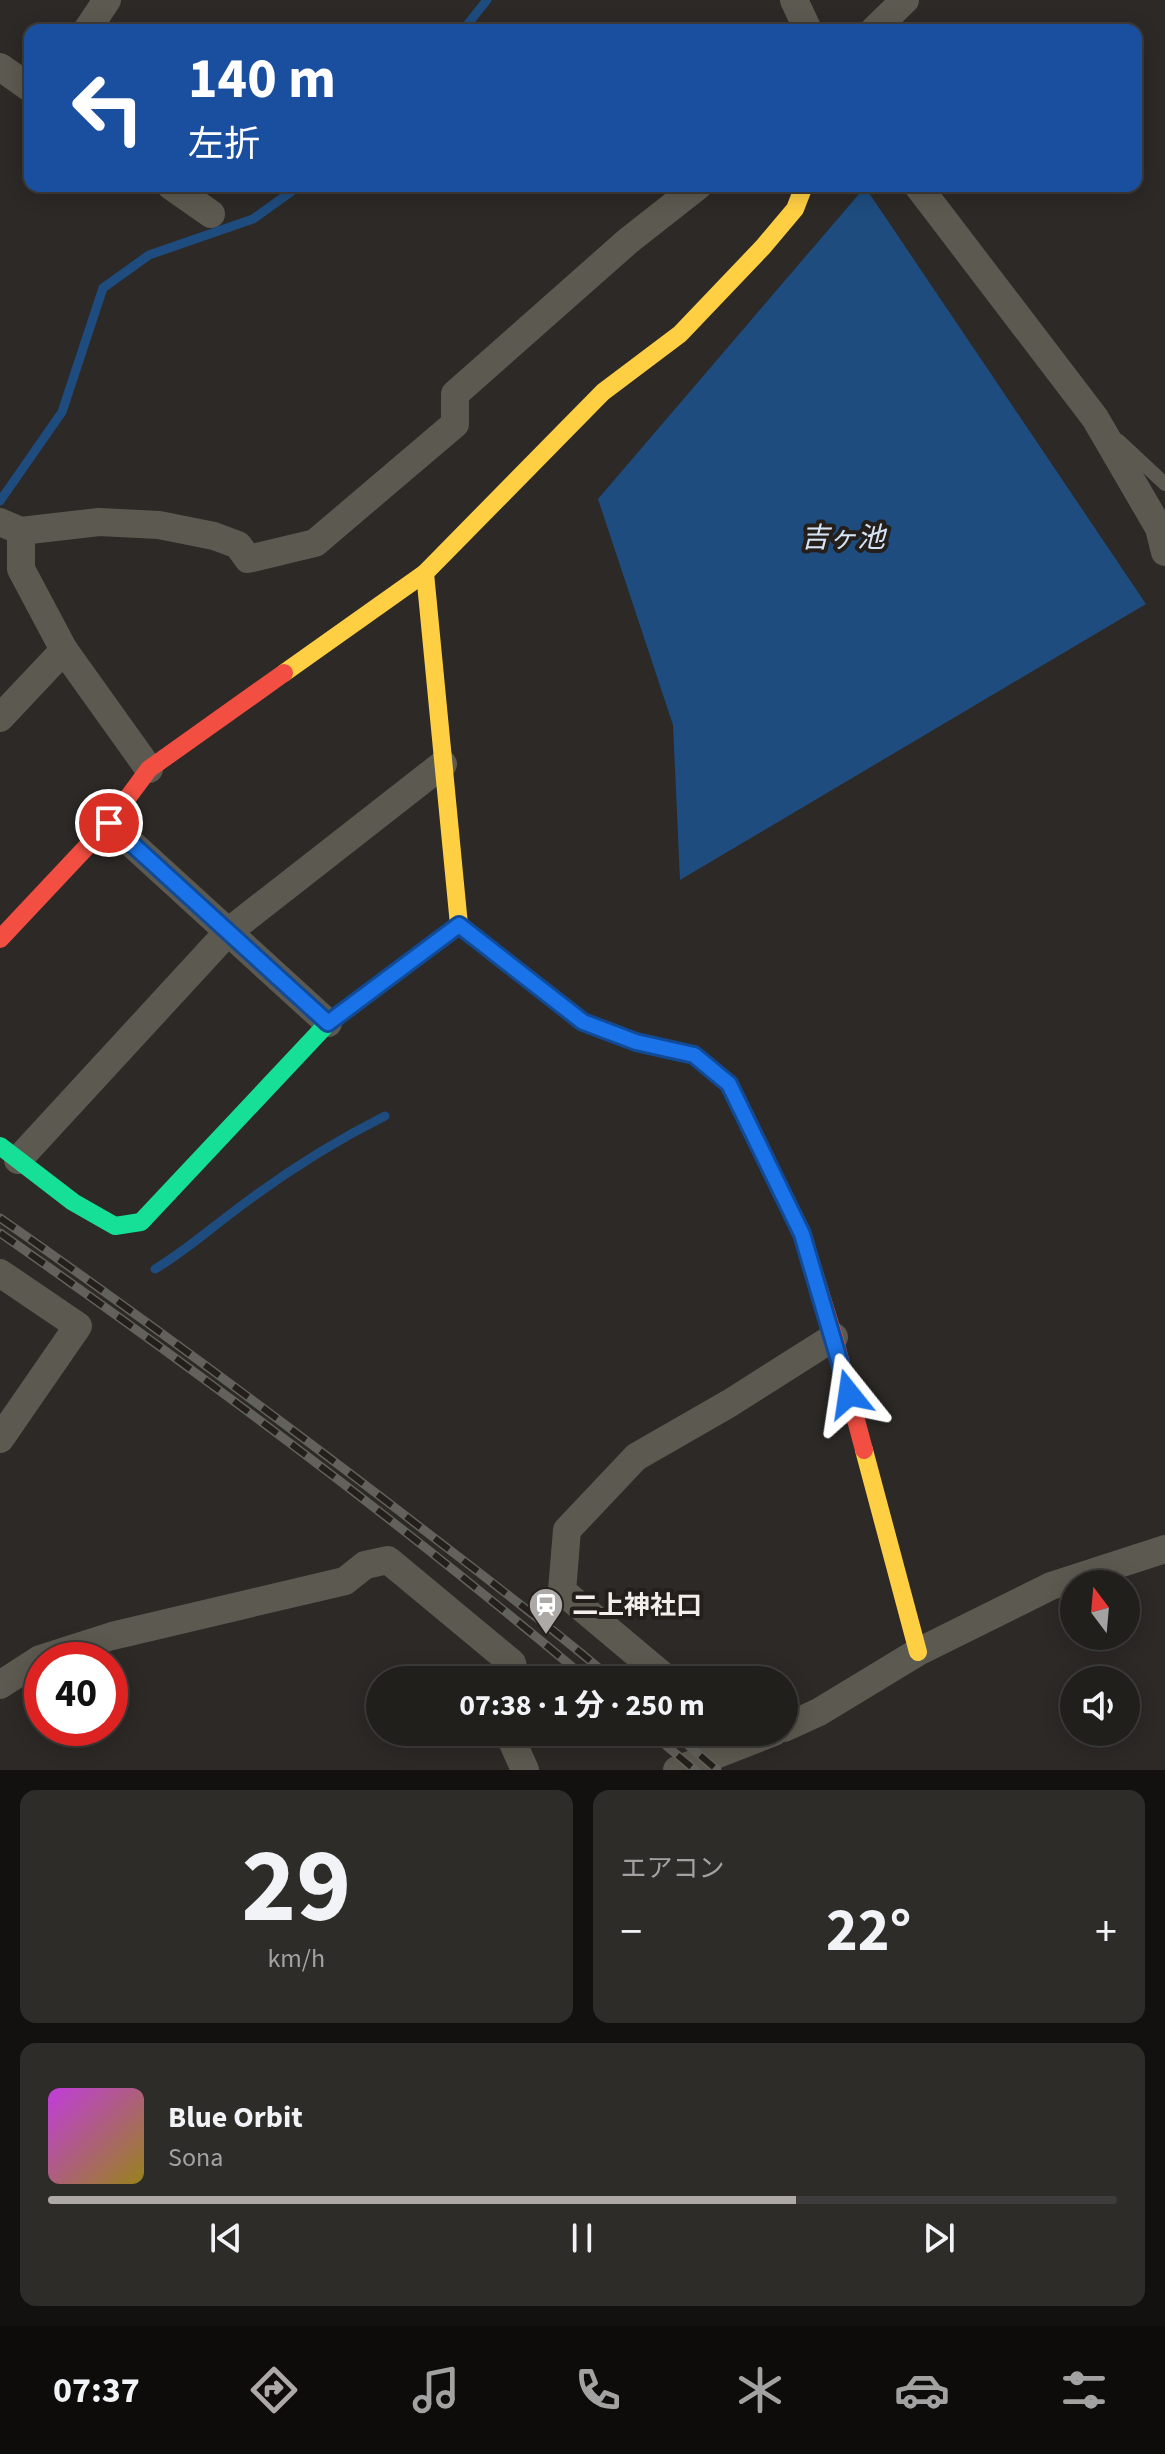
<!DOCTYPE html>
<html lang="ja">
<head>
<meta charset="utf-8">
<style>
  body { margin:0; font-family:"Source Sans 3","Noto Sans JP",sans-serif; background:#2d2c29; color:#f1f3f6; height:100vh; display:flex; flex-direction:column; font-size:30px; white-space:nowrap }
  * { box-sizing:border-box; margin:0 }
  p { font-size:26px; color:#a2a2a3 }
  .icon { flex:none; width:44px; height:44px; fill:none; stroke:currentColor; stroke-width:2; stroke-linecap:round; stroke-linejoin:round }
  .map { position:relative; height:1770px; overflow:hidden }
  .side { display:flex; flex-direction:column; gap:20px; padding:20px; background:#12110f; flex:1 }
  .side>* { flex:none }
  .guide { position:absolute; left:24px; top:24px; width:1118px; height:168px; border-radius:16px; box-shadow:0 4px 20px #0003,0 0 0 2px #3e3d3b; background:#1a4fa0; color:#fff; overflow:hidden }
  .needle { width:52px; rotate:344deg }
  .buttons { position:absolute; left:1060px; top:1570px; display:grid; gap:16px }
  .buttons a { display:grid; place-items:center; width:80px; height:80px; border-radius:50%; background:#211f1c; box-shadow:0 4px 20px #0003,0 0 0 2px #3e3d3b; font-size:40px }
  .speed { position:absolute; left:24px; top:1642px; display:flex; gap:16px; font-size:40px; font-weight:700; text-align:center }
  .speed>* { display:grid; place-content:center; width:104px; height:104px; border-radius:50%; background:#211f1c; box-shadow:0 4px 20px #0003,0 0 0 2px #3e3d3b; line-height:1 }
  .speed .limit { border:12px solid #d22; background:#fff; color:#111 }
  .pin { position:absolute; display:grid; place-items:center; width:68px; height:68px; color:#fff; margin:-34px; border:4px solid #fff; border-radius:50%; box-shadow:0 2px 8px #0007 }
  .me { position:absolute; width:88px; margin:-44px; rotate:345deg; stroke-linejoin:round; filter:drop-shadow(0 0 6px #0008) }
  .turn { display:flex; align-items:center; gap:28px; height:168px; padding:0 32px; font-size:36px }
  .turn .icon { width:104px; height:104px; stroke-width:2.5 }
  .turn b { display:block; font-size:56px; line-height:68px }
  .big { font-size:60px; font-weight:700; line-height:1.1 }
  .side .widget { flex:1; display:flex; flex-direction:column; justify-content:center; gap:12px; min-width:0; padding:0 28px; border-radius:16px; background:#2d2c29 }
  .side .dial { align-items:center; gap:0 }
  .dial b { font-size:104px; line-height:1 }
  .song { display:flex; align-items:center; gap:24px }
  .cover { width:96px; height:96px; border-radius:12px; background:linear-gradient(135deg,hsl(290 70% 55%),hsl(50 70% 35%)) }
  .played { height:8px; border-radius:4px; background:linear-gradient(90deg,#aca9a6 70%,#3e3d3b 70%) }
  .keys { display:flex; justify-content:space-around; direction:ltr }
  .heat { display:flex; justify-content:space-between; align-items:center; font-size:44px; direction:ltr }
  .side .tiles { flex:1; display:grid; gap:20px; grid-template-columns:1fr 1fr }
  .widget:last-child { grid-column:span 2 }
  .trip { position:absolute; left:366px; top:1666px; width:432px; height:80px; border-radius:40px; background:#211f1c; box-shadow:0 4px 20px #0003,0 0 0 2px #3e3d3b; font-weight:700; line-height:80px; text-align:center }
  .dock { display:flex; height:128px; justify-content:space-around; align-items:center; background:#0d0c0b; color:#a2a2a3 }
  .dock .icon { width:56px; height:56px }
  .dock .on { color:#aca9a6 }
  .dock b { font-size:36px; color:#f1f3f6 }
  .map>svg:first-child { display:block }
  .water { fill:#1e4c7f }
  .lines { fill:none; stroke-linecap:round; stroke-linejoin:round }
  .stream { stroke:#1e4c7f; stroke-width:9 }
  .lane { stroke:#5c5a50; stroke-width:14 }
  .street { stroke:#5c5a50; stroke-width:28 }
  .fast { stroke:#16e098; stroke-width:18 }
  .slow { stroke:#ffcf43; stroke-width:18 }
  .jam { stroke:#f24e42; stroke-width:18 }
  .rail-casing { stroke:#63615b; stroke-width:9 }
  .rail { stroke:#251f1b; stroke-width:6; stroke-dasharray:18; stroke-linecap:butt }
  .route-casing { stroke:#114b97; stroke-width:20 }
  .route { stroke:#1a73e8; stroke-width:14 }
  .labels { text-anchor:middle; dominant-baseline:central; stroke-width:8; stroke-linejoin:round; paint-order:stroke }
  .poi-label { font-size:26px; font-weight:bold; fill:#f1eeeb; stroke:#251f1b; text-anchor:start }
  .water-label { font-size:28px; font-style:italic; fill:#d6e4f5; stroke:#251f1b }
</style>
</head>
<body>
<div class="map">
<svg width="1165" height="1770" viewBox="0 0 1165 1770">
  <rect width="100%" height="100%" fill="#2c2926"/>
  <!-- water -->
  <polygon class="water" points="865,187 1146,604 680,880 673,725 598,499"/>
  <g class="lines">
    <!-- stream -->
    <g class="stream">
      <polyline points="463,30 487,0"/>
      <polyline points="0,501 62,412 103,288 149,255 253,219 299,186"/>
      <path d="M155,1269C182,1253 204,1234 229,1215C278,1177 329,1144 385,1116"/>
    </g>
    <!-- lane -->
    <polyline class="lane" points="1119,441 1165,484"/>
    <!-- street -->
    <g class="street">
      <polyline points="794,0 808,30"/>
      <polyline points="87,30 107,0"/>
      <polyline points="874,30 905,0"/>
      <polyline points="0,67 30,88"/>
      <polyline points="171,186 211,214"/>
      <polyline points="918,186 1095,418 1159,528 1165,552"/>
      <polyline points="0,522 21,531 99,522 159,525 214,536 238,545 248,559 315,543 455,424 455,394 628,241 698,186"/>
      <polyline points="21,531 21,569 64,650 149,769"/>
      <polyline points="0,718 64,650"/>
      <polyline points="109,823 328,1023"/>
      <polyline points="18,1160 228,932 443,764"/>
      <polyline points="0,1273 78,1326 0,1439"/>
      <polyline points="668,1680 562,1591 567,1530 636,1457 730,1403 834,1337"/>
      <polyline points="0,1685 40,1659 112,1636 345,1581 365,1565 388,1560 512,1663 516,1680"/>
      <polyline points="784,1728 819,1712 918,1652 1051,1586 1165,1549"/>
      <polyline points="508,1732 525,1770"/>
      <polyline points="677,1770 774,1732"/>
    </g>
    <!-- fast -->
    <polyline class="fast" points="0,1146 73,1202 115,1226 141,1222 328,1023 459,925"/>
    <!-- slow -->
    <g class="slow">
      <polyline points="425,573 459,925 543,991"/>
      <polyline points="284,673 425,573 603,392 680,334 763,247 795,209 804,186"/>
      <polyline points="864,1450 918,1652"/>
    </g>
    <!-- jam -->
    <g class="jam">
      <polyline points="0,939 109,823 149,769 284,673"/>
      <polyline points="543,991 583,1022 636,1042 694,1055 729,1084 802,1234 834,1337 864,1450"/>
    </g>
    <defs>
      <g id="rail">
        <path d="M0,1218C135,1312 267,1410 398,1510C470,1566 543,1620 613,1680"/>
        <path d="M0,1233C202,1374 400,1522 588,1680"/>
        <polyline points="650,1732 695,1770"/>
        <polyline points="673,1732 717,1770"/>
      </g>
    </defs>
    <!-- rail casing -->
    <use href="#rail" class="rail-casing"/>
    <!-- rail -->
    <use href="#rail" class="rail"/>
  </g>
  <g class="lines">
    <defs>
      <polyline id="route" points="109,823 328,1023 459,925 583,1022 636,1042 694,1055 729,1084 802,1234 849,1394"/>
    </defs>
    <!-- route casing -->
    <use href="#route" class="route-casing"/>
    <!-- route -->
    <use href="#route" class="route"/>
  </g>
  <!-- icons -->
  <defs>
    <symbol id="station-pin" viewBox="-11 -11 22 30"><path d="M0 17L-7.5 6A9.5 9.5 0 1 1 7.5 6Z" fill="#aca9a6" stroke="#251f1b"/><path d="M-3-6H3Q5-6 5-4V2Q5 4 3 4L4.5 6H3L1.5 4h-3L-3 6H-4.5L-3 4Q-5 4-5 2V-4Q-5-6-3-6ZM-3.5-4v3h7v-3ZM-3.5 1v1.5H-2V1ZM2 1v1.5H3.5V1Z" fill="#fff"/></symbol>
  </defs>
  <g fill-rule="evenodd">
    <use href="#station-pin" x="526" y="1585" width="40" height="54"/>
  </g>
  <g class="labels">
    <!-- poi labels -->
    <g class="poi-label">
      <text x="572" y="1605">二上神社口</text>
    </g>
    <!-- water labels -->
    <g class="water-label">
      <text x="843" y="538">吉ヶ池</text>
    </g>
  </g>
</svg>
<div class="buttons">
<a><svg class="needle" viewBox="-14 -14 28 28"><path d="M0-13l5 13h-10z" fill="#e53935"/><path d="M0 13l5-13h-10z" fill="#a2a2a3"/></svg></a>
<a><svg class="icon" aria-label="sound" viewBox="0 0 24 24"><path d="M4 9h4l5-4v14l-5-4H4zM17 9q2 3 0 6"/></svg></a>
</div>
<div class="speed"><div class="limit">40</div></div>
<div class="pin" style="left:109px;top:823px;background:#d93025"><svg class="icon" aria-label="arrive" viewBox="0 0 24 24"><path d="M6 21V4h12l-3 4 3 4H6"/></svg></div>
<svg class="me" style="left:849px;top:1394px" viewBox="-20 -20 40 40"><path d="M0-17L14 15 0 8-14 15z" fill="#1a73e8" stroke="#fff" stroke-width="4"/></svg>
<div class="trip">07:38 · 1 分 · 250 m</div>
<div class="guide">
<div class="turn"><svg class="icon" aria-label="left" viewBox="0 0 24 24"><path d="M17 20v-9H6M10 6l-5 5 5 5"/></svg><div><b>140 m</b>左折</div></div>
</div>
</div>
<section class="side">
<div class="tiles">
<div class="widget dial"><b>29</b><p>km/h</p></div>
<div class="widget"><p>エアコン</p>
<div class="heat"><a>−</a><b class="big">22°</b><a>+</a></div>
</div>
<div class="widget">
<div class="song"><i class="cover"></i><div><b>Blue Orbit</b><p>Sona</p></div></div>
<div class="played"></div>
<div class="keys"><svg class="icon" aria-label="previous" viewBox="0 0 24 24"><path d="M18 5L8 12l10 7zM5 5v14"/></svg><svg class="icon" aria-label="pause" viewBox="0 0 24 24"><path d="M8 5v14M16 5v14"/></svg><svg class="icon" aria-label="next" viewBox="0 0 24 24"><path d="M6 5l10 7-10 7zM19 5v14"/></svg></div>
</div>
</div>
</section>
<nav class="dock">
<b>07:37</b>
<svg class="icon on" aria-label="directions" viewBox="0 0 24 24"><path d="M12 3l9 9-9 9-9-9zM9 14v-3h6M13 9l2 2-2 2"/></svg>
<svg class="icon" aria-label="music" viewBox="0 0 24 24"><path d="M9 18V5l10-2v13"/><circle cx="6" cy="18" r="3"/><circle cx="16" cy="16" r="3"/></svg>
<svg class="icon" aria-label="phone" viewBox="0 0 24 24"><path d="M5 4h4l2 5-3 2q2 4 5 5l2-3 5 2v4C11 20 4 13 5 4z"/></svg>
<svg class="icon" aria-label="climate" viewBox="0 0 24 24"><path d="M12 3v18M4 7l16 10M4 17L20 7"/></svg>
<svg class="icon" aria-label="car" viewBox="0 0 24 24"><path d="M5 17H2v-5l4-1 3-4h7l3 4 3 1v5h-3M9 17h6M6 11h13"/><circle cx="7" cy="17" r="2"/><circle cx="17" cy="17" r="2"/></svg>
<svg class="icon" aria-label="filters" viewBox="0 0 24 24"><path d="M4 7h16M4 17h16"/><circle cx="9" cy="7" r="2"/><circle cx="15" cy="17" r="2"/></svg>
</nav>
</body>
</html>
